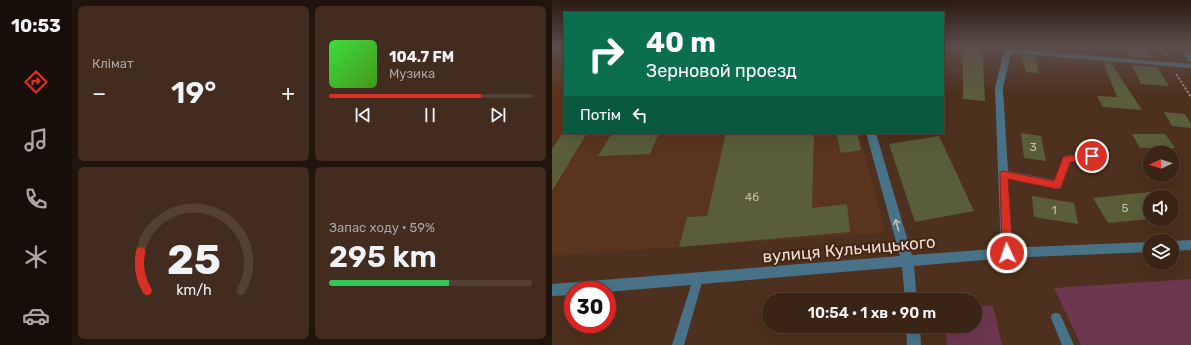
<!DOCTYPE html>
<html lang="uk">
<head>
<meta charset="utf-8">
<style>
  body { margin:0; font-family:Rubik,sans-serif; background:#412c1f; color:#f1f3f6; height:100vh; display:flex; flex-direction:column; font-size:15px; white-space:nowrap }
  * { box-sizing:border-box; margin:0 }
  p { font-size:13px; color:#aba4a1 }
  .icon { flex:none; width:22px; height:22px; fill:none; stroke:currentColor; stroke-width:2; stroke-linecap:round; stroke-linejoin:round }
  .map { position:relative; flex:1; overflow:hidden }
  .sheet { display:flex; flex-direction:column; gap:6px; padding:6px; background:#20140c; width:480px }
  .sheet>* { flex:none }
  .banner { position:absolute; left:12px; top:12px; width:380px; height:122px; border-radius:0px; box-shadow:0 4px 16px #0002,0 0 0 1px #544135; background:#0b6e4f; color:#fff; overflow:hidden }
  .needle { width:26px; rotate:266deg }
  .controls { position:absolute; left:591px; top:146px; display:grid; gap:8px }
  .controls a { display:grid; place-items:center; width:36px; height:36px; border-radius:50%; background:#3a2416; box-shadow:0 4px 16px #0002,0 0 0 1px #544135; font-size:20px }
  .speed { position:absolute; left:12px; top:281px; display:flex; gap:8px; font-size:20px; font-weight:700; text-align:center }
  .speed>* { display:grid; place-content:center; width:52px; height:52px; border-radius:50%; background:#3a2416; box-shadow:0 4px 16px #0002,0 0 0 1px #544135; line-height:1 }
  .speed .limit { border:6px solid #d22; background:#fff; color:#111 }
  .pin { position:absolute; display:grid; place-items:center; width:34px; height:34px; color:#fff; margin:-17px; border:2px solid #fff; border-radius:50%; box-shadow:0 1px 4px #0007 }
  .me { position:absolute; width:44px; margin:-22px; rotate:357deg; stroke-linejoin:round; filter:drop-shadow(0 0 3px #0008) }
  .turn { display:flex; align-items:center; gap:14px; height:84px; padding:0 16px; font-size:18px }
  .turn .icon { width:52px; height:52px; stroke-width:2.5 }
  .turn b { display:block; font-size:28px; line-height:34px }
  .then { display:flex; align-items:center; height:38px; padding:0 16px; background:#0003; gap:8px; font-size:15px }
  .big { font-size:30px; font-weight:600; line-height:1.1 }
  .sheet .tile { flex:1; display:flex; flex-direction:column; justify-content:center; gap:6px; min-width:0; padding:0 14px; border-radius:6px; background:#412c1f }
  .sheet .dial { align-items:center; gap:0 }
  .dial svg { height:104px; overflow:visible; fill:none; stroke:#544135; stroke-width:7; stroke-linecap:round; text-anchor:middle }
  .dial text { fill:#f1f3f6; stroke:none }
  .song { display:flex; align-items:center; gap:12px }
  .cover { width:48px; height:48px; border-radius:6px; background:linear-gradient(135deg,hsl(120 70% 55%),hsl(100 70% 35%)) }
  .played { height:4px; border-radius:2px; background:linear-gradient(90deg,#d93025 75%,#544135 75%) }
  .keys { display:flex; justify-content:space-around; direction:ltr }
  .heat { display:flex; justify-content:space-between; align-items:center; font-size:22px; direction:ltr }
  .charge { height:6px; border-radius:3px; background:linear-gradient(90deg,#34c759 59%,#544135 0) }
  .sheet .tiles { flex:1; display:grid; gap:6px; grid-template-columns:repeat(2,1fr) }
  .trip { position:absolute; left:210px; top:293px; width:220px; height:40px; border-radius:20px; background:#3a2416; box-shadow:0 4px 16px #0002,0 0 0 1px #544135; font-weight:600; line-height:40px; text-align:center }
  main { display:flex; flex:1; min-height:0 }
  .menu { display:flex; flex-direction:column; width:72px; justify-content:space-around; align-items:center; background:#170e09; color:#aba4a1 }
  .menu .icon { width:28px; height:28px }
  .menu .on { color:#d93025 }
  .menu b { font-size:18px; color:#f1f3f6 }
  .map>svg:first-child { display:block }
  .built { fill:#59351e }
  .green { fill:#6c374f }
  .building { fill:#595d3a }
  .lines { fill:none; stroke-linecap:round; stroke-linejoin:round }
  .path { stroke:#9b8374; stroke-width:2; stroke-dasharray:2.5 1.5; stroke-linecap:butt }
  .service { fill:#487288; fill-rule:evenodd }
  .minor { fill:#487288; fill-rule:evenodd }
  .tertiary { fill:#487288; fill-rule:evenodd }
  .oneway { stroke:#bdbcbb }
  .route { fill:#d93025; stroke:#8d1f18 }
  .labels { text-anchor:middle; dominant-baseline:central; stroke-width:4; stroke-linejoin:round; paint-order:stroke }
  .number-label { font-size:12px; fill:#cabcab }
  .near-street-label { font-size:17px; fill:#efdcd1; stroke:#422613 }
</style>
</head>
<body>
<main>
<nav class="menu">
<b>10:53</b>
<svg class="icon on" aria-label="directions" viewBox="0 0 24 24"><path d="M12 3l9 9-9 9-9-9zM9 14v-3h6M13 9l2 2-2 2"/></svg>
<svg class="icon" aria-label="music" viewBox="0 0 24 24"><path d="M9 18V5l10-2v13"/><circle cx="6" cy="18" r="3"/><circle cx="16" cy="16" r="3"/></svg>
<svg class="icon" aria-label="phone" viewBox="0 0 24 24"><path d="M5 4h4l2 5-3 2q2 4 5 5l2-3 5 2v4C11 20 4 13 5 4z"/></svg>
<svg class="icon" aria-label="climate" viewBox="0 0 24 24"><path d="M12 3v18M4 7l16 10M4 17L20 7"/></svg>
<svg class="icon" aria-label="car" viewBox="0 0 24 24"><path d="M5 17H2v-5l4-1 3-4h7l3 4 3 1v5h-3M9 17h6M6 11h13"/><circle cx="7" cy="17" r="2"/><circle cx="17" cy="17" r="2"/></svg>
</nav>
<section class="sheet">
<div class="tiles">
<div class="tile"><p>Клімат</p>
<div class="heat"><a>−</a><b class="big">19°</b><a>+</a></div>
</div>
<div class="tile">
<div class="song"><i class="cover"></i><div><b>104.7 FM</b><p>Музика</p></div></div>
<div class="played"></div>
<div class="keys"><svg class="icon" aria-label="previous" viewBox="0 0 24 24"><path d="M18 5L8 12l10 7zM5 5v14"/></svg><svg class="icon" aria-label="pause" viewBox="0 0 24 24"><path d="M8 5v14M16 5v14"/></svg><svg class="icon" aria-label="next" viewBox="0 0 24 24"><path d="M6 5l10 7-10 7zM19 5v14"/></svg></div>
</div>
<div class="tile dial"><svg viewBox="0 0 100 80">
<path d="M14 69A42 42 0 1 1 86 69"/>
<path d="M14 69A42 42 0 0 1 9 39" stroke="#d93025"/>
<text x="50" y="56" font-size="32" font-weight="700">25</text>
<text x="50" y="72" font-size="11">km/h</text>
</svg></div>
<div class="tile"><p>Запас ходу · 59%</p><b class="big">295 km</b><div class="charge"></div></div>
</div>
</section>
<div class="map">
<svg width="639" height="345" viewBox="0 0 639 345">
  <rect width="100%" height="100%" fill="#4d301d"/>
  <!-- built -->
  <polygon class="built" points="0,47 13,47 13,133 307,133 333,233 0,256"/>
  <!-- green -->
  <g class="green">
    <polygon points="639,279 639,345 529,345 502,288"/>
    <polygon points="423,306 441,306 450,345 395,345 393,326 423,326"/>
  </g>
  <!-- building -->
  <g class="building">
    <polygon points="411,47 430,47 433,101 411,99"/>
    <polygon points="572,47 595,49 601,59 577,57"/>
    <polygon points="469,55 483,56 487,73 474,72"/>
    <polygon points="551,62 559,63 590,110 551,107 545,96 565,97"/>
    <polygon points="580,65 605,67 617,86 589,84"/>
    <polygon points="612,112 633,114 639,124 639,128 620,126"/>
    <polygon points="11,133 35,133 0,191 0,149"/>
    <polygon points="60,133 107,133 98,154 46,156"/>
    <polygon points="174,133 262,133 260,208 295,204 298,232 127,247 135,217 155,216"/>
    <polygon points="284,133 305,133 309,150 289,153"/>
    <polygon points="469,133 489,136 494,161 472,158"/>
    <polygon points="580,134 613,134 623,148 588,148"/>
    <polygon points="387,136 422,211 363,222 337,144"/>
    <polygon points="598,192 598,219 556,223 541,198"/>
    <polygon points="480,196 522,203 526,224 482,217"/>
  </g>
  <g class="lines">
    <!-- path -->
    <g class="path">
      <polyline points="609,47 615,56"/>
      <polyline points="624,74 639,97"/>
    </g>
    <!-- service -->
    <g class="service">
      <polygon points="146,274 150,276 151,279 132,345 120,345 141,279 142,276"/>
      <polygon points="504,313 508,314 522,345 510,345 499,318 500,314"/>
    </g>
    <!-- minor -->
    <polygon class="minor" points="451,47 458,47 459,49 639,64 639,68 459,53 451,88 456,171 502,180 512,156 540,152 545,156 540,160 519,162 510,185 509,188 505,189 456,179 461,253 459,257 455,258 451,257 449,253 443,88 452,51"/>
    <!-- tertiary -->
    <g class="tertiary">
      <polygon points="628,47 634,47 639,54 639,61 636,61"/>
      <polygon points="314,133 324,133 360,255 455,248 598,242 598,252 455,258 362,266 365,300 353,300 350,267 55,292 55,290 21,290 21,295 0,296 0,284 348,256"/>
      <polygon points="639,240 639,250 620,251 619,241"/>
      <polygon points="354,326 368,326 369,345 355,345"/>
    </g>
  </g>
  <!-- one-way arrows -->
  <defs><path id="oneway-shaft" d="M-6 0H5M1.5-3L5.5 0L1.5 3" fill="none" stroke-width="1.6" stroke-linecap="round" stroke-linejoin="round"/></defs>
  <use class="oneway" href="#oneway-shaft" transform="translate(345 225) rotate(-106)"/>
  <!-- sky -->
  <linearGradient id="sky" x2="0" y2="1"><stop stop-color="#2a1a10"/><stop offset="0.49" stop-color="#5c4e4c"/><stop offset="1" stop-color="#5c4e4c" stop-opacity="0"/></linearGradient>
  <rect width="639" height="95" fill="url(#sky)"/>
  <!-- route -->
  <polygon class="route" points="540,153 545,156 543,159 518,162 510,185 505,189 456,179 461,253 459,257 455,258 452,257 450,253 448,172 452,171 502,181 511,157"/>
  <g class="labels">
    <!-- number labels -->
    <g class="number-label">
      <text x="481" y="147">3</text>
      <text x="200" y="197">4б</text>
      <text x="573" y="208">5</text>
      <text x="502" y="210">1</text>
    </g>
    <!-- near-street labels -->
    <g class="near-street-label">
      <text transform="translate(297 249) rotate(-5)">вулиця Кульчицького</text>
    </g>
  </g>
</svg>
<div class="controls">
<a><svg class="needle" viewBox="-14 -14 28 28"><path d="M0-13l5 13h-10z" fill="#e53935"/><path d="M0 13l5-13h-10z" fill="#aba4a1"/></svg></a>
<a><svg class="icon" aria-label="sound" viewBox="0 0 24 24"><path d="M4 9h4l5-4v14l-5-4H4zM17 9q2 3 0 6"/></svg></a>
<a><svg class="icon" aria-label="layers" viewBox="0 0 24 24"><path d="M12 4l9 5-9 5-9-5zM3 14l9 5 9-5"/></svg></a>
</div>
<div class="speed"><div class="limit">30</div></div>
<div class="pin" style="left:540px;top:156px;background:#d93025"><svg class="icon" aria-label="arrive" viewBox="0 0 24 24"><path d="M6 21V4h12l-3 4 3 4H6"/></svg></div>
<svg class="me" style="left:455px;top:253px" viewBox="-20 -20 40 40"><circle r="17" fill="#d93025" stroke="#fff" stroke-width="3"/><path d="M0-11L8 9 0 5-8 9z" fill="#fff"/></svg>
<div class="trip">10:54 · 1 хв · 90 m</div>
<div class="banner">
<div class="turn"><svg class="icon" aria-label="right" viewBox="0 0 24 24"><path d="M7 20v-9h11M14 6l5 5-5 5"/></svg><div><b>40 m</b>Зерновой проезд</div></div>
<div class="then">Потім<svg class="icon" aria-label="left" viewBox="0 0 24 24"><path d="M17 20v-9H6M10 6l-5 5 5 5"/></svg></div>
</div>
</div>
</main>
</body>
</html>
